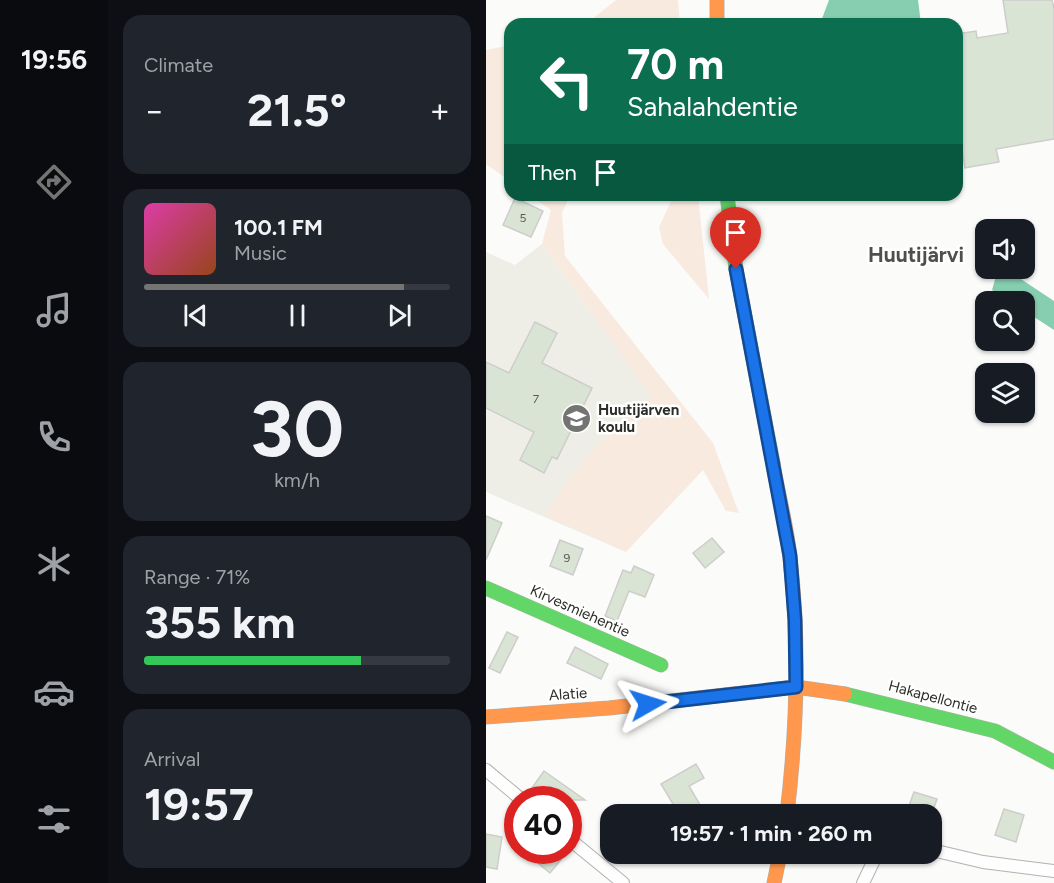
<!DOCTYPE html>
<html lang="en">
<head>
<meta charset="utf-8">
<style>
  body { margin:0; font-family:Figtree,sans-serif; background:#20242c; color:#f1f3f6; height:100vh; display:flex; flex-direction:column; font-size:22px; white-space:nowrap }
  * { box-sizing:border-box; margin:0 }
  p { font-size:20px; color:#9ea1a6 }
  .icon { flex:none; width:33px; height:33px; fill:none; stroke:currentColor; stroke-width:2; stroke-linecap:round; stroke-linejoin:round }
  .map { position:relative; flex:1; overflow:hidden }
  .panel { display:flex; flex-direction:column; gap:15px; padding:15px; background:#0d0f14; width:378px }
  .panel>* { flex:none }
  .top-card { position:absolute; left:18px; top:18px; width:459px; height:183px; border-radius:18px; box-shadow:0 2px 4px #0004; background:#0b6e4f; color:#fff; overflow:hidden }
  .buttons { position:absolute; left:489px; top:219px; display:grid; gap:12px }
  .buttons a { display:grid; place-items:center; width:60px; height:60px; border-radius:12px; background:#171b24; box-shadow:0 2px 4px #0004; font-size:30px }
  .speed { position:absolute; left:18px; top:786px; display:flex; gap:12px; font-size:30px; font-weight:700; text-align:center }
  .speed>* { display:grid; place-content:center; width:78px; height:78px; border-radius:50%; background:#171b24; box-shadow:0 2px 4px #0004; line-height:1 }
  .speed .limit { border:9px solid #d22; background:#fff; color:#111 }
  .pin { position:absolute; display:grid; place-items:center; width:51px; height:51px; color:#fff; margin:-62px -26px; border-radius:50% 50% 50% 0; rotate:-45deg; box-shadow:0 0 6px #0007 }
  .pin .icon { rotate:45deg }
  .me { position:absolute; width:66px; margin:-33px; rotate:84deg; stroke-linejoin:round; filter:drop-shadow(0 0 4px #0008) }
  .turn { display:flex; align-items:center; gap:21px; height:126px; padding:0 24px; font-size:27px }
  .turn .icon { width:78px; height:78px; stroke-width:2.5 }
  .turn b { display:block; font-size:42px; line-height:51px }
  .then { display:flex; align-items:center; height:57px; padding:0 24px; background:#0003; gap:12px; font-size:22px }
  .big { font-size:45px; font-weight:700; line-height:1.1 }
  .panel .card { flex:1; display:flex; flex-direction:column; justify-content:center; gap:9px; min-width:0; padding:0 21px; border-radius:18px; background:#20242c }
  .panel .dial { align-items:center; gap:0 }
  .dial b { font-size:78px; line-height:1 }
  .song { display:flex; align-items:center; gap:18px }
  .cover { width:72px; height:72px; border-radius:9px; background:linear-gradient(135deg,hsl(320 70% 55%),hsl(20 70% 35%)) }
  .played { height:6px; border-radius:3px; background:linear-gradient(90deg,#747473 85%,#363941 85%) }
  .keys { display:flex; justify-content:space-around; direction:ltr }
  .heat { display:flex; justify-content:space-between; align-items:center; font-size:33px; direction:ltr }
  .charge { height:9px; border-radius:4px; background:linear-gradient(90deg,#34c759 71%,#363941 0) }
  .trip { position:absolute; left:114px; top:804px; width:342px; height:60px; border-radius:18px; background:#171b24; box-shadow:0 2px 4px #0004; font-weight:700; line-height:60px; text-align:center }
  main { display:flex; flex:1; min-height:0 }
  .dock { display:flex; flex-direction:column; width:108px; justify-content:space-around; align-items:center; background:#090b0e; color:#9ea1a6 }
  .dock .icon { width:42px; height:42px }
  .dock .active { color:#747473 }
  .dock b { font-size:27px; color:#f1f3f6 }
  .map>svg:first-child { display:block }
  .built { fill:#eeeee7 }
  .green { fill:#f9eae0 }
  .water { fill:#87ceb0 }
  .building { fill:#dae4d5; stroke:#cdcdcc; stroke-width:1.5 }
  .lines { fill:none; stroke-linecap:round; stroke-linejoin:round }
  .street-casing { stroke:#b2b2b0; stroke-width:14 }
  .fast-casing { stroke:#b2b2b0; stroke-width:15 }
  .slow-casing { stroke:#b2b2b0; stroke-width:15 }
  .street { stroke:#fefefe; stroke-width:12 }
  .fast { stroke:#63d668; stroke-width:14 }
  .slow { stroke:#ff974d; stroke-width:14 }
  .route-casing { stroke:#114b97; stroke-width:15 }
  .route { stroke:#1a73e8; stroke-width:10 }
  .labels { text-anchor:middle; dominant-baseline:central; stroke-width:5; stroke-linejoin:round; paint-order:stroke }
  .number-label { font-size:12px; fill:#585a56 }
  .poi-label { font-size:15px; font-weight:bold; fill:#2c2c2b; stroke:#fffffe; text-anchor:start }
  .street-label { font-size:15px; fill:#2c2c2b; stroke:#fffffe }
  .district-label { font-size:21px; font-weight:bold; fill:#4f4f4c; stroke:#fffffe }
</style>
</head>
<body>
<main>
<nav class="dock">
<b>19:56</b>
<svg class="icon active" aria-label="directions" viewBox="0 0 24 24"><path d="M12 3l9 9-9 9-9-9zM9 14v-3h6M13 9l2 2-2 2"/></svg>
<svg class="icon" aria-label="music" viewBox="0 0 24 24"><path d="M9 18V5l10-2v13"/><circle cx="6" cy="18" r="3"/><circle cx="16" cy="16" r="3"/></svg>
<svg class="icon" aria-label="phone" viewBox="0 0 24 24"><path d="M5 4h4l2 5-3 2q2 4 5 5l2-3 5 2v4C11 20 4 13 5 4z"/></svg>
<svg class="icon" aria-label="climate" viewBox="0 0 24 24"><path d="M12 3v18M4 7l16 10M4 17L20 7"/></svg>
<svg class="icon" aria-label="car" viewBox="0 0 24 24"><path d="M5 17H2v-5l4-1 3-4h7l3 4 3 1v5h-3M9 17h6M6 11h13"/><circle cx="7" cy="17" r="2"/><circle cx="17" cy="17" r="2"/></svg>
<svg class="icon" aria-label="filters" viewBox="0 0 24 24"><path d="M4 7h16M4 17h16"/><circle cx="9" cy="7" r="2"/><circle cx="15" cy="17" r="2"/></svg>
</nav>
<section class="panel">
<div class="card"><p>Climate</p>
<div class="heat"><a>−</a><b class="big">21.5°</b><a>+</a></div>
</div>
<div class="card">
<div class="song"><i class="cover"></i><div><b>100.1 FM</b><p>Music</p></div></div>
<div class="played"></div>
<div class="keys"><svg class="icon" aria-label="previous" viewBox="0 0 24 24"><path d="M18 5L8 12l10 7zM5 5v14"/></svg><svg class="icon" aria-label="pause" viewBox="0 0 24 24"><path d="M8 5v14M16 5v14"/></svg><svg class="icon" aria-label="next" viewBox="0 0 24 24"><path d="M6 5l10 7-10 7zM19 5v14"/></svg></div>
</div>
<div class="card dial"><b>30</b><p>km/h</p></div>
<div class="card"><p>Range · 71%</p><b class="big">355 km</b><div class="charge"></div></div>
<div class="card"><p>Arrival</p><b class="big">19:57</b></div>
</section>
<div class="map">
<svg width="568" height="883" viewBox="0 0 568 883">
  <rect width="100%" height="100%" fill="#fbfbf9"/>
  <!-- built -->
  <polygon class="built" points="56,244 199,442 140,552 0,492 0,252 29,265"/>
  <!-- green -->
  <g class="green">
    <polygon points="130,0 192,0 194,24 100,24"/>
    <polygon points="24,45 24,181 0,164 0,50"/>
    <polygon points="43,195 84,195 76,213 79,256 227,443 253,513 240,511 217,470 140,552 59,515 87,474 118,438 165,396 56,244 65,210"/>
    <polygon points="188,195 212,195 223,299 177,244 173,227"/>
  </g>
  <!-- water -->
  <g class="water">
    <polygon points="343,0 432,0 435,24 334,24"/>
    <polygon points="512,269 520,269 568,301 568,330 539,311 538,302 524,301 506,290"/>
  </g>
  <!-- building -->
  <g class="building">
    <polygon points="517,0 566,0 568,8 568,139 510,149 513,162 479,168 471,119 471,34 490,31 491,38 522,33"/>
    <polygon points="29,198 57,211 45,237 17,225"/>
    <polygon points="49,322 71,333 56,363 106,388 71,459 66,457 58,473 34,460 48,432 0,408 0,362 23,373"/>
    <polygon points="0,516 16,523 0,560"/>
    <polygon points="226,538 238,552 219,568 207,553"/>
    <polygon points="74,540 97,549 87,575 64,566"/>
    <polygon points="148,566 168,575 159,597 143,591 131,621 119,616 137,570 145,573"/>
    <polygon points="21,632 32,637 14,673 3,668"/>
    <polygon points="89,647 122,664 115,679 81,663"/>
    <polygon points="210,764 218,778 203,786 217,810 209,814 193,814 175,784"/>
    <polygon points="58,771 99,800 54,800 43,792"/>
    <polygon points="428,792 451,799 446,814 420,814"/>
    <polygon points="518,809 538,815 530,842 509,835"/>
    <polygon points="0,834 16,837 11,869 0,867"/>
    <polygon points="36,850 68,850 77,857 64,873"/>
  </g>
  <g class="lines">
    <defs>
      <g id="street">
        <polyline points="0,770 36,800"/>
        <polyline points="82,838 137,883"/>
        <polyline points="446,850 497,862 568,871"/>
        <polyline points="377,883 391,854"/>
      </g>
      <g id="fast">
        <polyline points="241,195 250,269 287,463"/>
        <polyline points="0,588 175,665"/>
        <polyline points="359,694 509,731 568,762"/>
      </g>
      <g id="slow">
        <polyline points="231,0 231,24"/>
        <path d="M287,463C292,495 301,526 304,558C314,643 311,729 301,814"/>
        <polyline points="0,717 123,708 310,687 359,694"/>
        <polyline points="288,883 294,854"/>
      </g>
    </defs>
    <!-- street casing -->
    <use href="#street" class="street-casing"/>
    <!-- fast casing -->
    <use href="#fast" class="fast-casing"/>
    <!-- slow casing -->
    <use href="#slow" class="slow-casing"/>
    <!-- street -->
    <use href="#street" class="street"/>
    <!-- fast -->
    <use href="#fast" class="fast"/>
    <!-- slow -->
    <use href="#slow" class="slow"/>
  </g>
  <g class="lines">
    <defs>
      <polyline id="route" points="162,704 310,687 309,620 304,556 250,269"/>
    </defs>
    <!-- route casing -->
    <use href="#route" class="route-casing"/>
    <!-- route -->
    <use href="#route" class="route"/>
  </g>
  <!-- icons -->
  <defs>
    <symbol id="school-disc" viewBox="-11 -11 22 22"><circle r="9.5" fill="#747473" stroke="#fffffe"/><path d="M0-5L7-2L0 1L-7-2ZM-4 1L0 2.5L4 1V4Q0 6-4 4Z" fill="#fff"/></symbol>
  </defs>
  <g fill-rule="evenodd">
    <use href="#school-disc" x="74" y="402" width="33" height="33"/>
  </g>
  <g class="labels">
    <!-- number labels -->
    <g class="number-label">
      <text x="37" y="218">5</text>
      <text x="50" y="399">7</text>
      <text x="81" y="558">9</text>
    </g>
    <!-- poi labels -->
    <g class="poi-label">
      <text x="112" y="410">Huutijärven<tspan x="112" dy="17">koulu</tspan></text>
    </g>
    <!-- street labels -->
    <g class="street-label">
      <text transform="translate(94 611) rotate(24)">Kirvesmiehentie</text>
      <text transform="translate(82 694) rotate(-4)">Alatie</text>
      <text transform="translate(447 697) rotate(15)">Hakapellontie</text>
    </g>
    <!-- district labels -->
    <g class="district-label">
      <text x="430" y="254">Huutijärvi</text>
    </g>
  </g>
</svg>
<div class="buttons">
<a><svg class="icon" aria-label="sound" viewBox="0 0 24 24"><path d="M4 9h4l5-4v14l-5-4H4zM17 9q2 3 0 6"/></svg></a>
<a><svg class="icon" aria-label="search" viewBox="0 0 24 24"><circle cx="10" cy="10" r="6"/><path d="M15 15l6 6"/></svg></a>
<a><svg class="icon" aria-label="layers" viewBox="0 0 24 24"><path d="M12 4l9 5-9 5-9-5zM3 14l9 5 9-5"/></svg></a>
</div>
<div class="speed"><div class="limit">40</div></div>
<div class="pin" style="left:250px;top:269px;background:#d93025"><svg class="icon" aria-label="arrive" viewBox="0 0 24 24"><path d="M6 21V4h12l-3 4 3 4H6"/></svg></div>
<svg class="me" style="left:162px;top:704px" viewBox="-20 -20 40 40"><path d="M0-17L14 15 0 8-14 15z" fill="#1a73e8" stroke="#fff" stroke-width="4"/></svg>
<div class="trip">19:57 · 1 min · 260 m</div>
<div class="top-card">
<div class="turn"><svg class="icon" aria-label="left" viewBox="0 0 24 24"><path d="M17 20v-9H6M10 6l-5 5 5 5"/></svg><div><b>70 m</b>Sahalahdentie</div></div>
<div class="then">Then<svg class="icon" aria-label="arrive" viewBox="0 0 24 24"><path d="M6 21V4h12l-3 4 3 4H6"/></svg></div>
</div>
</div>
</main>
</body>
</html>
